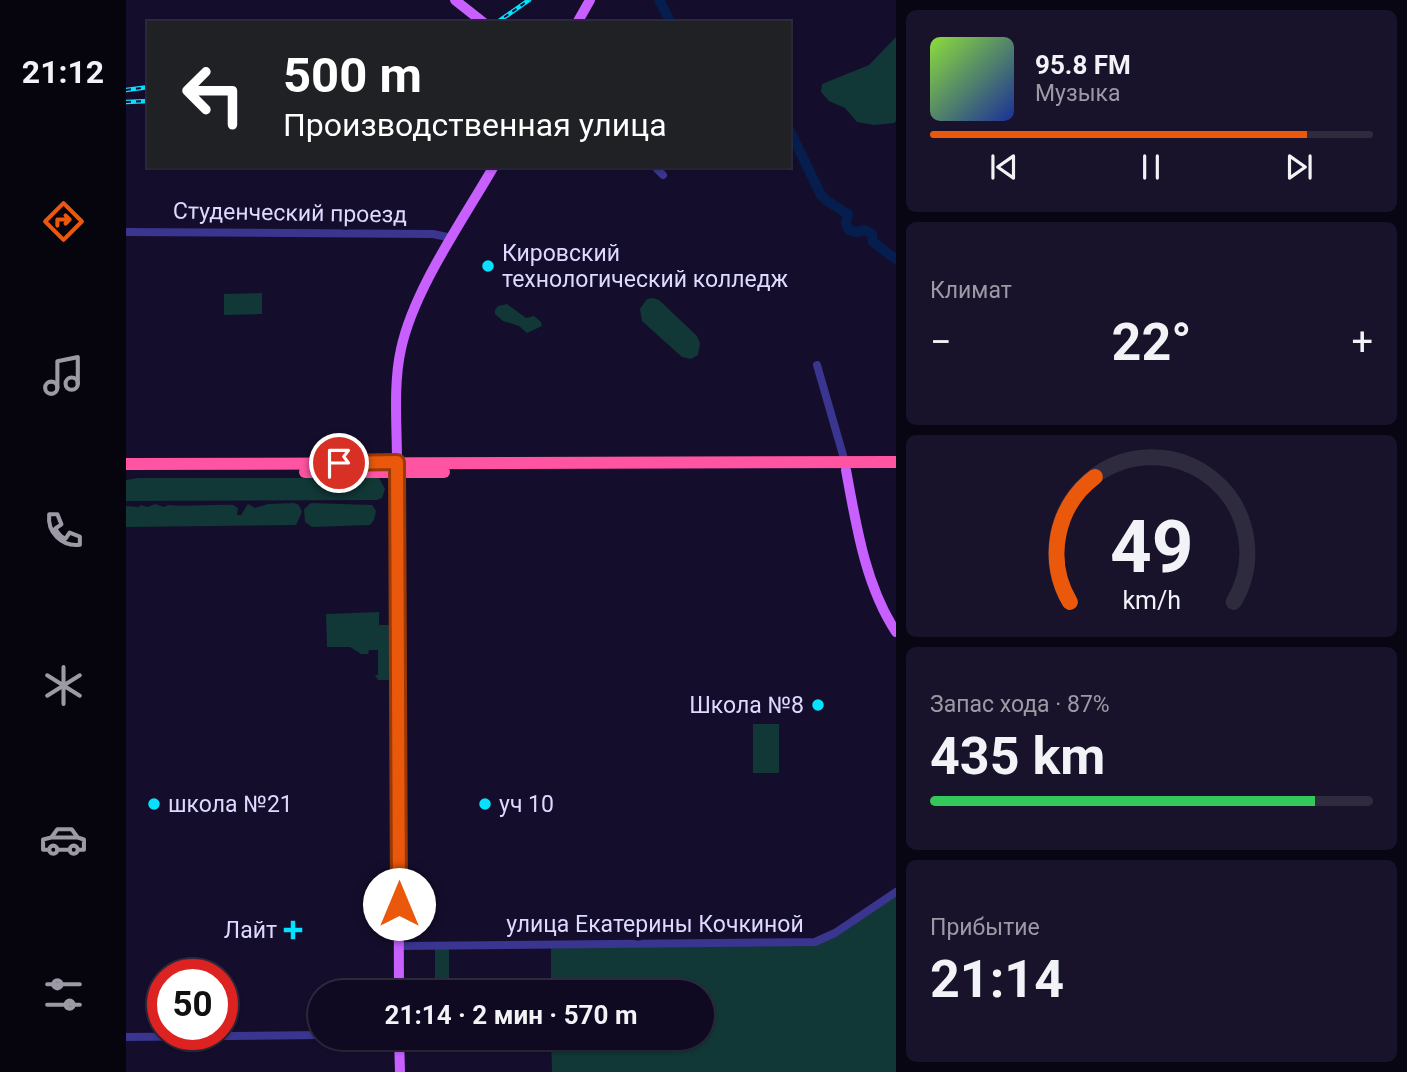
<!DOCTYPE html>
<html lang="ru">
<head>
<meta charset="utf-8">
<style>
  body { margin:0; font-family:Roboto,sans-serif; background:#18132a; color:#f1f3f6; height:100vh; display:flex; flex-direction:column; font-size:26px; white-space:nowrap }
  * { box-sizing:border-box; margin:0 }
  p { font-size:23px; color:#9b9aa5 }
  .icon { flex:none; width:38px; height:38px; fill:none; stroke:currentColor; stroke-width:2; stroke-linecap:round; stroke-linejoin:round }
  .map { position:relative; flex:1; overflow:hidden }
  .panel { display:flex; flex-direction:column; gap:10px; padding:10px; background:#080612; width:511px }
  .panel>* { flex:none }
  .guide { position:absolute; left:21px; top:21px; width:644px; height:147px; border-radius:0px; box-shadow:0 2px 5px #0004,0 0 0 2px #2f2b3f; background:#202124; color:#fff; overflow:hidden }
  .speed { position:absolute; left:21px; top:959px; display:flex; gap:14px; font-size:35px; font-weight:700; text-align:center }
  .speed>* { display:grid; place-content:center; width:91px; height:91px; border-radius:50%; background:#0f0a21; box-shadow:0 2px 5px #0004,0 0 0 2px #2f2b3f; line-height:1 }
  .speed .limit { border:10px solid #d22; background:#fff; color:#111 }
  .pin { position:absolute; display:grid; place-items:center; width:60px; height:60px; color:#fff; margin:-30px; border:4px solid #fff; border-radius:50%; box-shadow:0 2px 7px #0007 }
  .me { position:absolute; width:77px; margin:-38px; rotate:0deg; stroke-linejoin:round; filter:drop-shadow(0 0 5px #0008) }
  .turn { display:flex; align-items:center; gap:24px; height:147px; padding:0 21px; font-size:32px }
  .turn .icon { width:91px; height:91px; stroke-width:2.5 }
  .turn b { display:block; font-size:49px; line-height:60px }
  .big { font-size:52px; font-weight:700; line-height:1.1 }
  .panel .card { flex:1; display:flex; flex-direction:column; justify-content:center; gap:10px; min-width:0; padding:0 24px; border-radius:10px; background:#18132a }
  .panel .dial { align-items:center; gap:0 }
  .dial svg { height:182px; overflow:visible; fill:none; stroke:#2f2b3f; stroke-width:7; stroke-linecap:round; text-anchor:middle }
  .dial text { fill:#f1f3f6; stroke:none }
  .song { display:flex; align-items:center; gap:21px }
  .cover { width:84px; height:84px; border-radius:10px; background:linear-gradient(135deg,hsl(90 70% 55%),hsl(230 70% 35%)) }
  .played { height:7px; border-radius:4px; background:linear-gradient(90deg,#ea580c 85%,#2f2b3f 85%) }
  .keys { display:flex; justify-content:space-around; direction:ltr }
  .heat { display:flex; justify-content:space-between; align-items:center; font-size:38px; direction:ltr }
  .charge { height:10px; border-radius:5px; background:linear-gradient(90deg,#34c759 87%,#2f2b3f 0) }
  .trip { position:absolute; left:182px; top:980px; width:406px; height:70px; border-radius:35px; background:#0f0a21; box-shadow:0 2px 5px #0004,0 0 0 2px #2f2b3f; font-weight:700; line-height:70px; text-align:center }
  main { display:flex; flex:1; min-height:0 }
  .dock { display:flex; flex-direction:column; width:126px; justify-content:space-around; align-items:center; background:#06040d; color:#9b9aa5 }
  .dock .icon { width:49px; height:49px }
  .dock .active { color:#ea580c }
  .dock b { font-size:32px; color:#f1f3f6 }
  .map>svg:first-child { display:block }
  .green { fill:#113736 }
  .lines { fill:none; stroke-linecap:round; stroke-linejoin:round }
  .river { stroke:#051e4e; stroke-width:10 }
  .minor { stroke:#3a358f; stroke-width:8 }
  .major { stroke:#c760ff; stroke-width:10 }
  .highway { stroke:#ff54a2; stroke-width:12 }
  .rail-casing { stroke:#05e1ff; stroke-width:4.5 }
  .rail { stroke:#140e2c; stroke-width:2; stroke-dasharray:5; stroke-linecap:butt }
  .route-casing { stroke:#983908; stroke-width:18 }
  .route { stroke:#ea580c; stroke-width:12 }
  .poi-dot { fill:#05e1ff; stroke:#140e2c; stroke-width:2.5 }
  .labels { text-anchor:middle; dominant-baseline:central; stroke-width:7; stroke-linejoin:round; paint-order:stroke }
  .street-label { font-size:23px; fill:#ded9ff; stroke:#140e2c }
  .poi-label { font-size:23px; fill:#ded9ff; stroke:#140e2c; text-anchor:start }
</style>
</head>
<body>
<main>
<nav class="dock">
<b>21:12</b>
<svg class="icon active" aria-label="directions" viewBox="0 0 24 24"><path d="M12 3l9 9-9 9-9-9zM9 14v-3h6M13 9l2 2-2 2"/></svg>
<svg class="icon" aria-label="music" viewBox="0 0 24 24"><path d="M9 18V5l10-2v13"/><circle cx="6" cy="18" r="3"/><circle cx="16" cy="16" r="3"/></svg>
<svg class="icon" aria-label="phone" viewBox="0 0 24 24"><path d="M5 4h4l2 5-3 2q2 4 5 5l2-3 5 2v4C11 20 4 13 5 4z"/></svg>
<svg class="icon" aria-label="climate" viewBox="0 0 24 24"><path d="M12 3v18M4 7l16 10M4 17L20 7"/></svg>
<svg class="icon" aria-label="car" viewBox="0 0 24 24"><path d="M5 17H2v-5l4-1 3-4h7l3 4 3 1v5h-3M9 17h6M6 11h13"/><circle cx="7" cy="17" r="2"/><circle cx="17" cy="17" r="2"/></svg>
<svg class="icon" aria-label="filters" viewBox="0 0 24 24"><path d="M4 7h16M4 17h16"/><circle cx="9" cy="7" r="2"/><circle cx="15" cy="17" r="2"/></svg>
</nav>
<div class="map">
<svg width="770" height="1072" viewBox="0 0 770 1072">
  <rect width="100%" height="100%" fill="#140e2c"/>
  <!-- green -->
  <g class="green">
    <polygon points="770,37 770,121 768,123 748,125 731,122 719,108 703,101 695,92 696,84 743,65"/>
    <polygon points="136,293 136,314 98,315 98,294"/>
    <polygon points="527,298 533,300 571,336 574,343 572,355 565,359 556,357 516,321 514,309 521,299"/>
    <polygon points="381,304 400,318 408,316 415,322 416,326 401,333 393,326 377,321 369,314 369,310 372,306"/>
    <polygon points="12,478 253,478 259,489 256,498 251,500 0,501 0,480"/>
    <path d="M168,503L173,505L176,512L170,525H167L0,527V506L13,507L14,505L22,507L29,504L38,507L42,505C63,507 85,504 107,505L112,508L111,515H115L122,504L129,508L142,504Z"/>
    <polygon points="185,503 246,505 250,511 248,520 244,525 186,527 179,522 178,509"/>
    <polygon points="253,612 253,625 266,625 266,676 262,680 252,680 249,675 252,675 252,650 243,650 242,654 235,654 224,647 201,647 200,614"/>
    <rect x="627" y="724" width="26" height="49"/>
    <polygon points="770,896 770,1072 426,1072 425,1038 576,1038 576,992 425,992 425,948 689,945"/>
    <rect x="309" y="949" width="14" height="43"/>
  </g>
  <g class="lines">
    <!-- river -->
    <g class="river">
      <polyline points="533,0 545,23"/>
      <path d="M663,129L695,195L701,201L722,214L720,223L723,230L730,232L739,230L746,234L747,242C755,247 761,254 770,259"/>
    </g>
    <!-- minor -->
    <g class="minor">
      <polyline points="528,166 537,175"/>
      <polyline points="0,232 307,234 326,238"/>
      <polyline points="691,365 719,462"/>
      <polyline points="273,946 689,942 709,933 770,892"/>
      <polyline points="0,1037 194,1035"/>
    </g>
    <!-- major -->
    <g class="major">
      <polyline points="329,0 358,23"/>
      <polyline points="451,23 464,0"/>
      <path d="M271,462C271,425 267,385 275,349C288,289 337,220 368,166"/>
      <path d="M720,470C730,524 739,585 770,632"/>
      <polyline points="271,472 273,992"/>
      <polyline points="273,1038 274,1072"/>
    </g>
    <!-- highway -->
    <g class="highway">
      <polyline points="0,464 770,462"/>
      <polyline points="179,472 318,472"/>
    </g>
    <defs>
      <g id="rail">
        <polyline points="370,23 403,0"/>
        <polyline points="0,90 23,87"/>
        <polyline points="0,102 23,101"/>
      </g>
    </defs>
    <!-- rail casing -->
    <use href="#rail" class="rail-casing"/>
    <!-- rail -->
    <use href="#rail" class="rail"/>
  </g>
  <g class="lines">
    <defs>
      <polyline id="route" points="213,463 271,462 273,904"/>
    </defs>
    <!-- route casing -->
    <use href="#route" class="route-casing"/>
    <!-- route -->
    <use href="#route" class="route"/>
  </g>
  <!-- markers -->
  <g class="poi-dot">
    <circle cx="362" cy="266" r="7"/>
    <circle cx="692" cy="705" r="7"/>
    <circle cx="28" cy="804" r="7"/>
    <circle cx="359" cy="804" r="7"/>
    <path d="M163.5 919.5h7v7h7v7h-7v7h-7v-7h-7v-7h7z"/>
  </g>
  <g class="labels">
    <!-- street labels -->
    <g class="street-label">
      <text transform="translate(164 213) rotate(1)">Студенческий проезд</text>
      <text x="529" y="924">улица Екатерины Кочкиной</text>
    </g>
    <!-- poi labels -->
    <g class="poi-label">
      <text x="376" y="253">Кировский<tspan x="376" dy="26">технологический колледж</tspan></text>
      <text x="678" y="705" text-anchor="end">Школа №8</text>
      <text x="42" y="804">школа №21</text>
      <text x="373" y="804">уч 10</text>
      <text x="151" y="930" text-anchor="end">Лайт</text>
    </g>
  </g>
</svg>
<div class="speed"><div class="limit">50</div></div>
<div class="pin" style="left:213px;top:463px;background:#d93025"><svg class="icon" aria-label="arrive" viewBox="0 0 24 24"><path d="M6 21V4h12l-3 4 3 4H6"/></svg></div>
<svg class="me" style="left:273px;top:904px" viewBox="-20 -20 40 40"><circle r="19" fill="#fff"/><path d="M0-13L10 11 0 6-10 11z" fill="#ea580c"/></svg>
<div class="trip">21:14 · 2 мин · 570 m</div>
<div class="guide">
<div class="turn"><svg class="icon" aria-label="left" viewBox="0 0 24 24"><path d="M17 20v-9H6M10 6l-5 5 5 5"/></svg><div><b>500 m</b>Производственная улица</div></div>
</div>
</div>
<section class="panel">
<div class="card">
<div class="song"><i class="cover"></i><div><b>95.8 FM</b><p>Музыка</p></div></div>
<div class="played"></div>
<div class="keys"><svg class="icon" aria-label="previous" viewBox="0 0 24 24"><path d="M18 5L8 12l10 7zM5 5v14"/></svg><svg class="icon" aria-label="pause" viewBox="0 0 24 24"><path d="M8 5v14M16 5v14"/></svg><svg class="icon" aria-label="next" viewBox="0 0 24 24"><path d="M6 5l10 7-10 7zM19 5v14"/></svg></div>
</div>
<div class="card"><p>Климат</p>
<div class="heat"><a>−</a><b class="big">22°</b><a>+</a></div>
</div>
<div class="card dial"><svg viewBox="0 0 100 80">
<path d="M14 69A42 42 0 1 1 86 69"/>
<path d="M14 69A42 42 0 0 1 25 14" stroke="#ea580c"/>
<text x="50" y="56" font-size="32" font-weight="700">49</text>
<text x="50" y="72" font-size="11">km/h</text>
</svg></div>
<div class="card"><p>Запас хода · 87%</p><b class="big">435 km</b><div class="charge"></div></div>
<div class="card"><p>Прибытие</p><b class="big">21:14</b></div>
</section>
</main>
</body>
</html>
